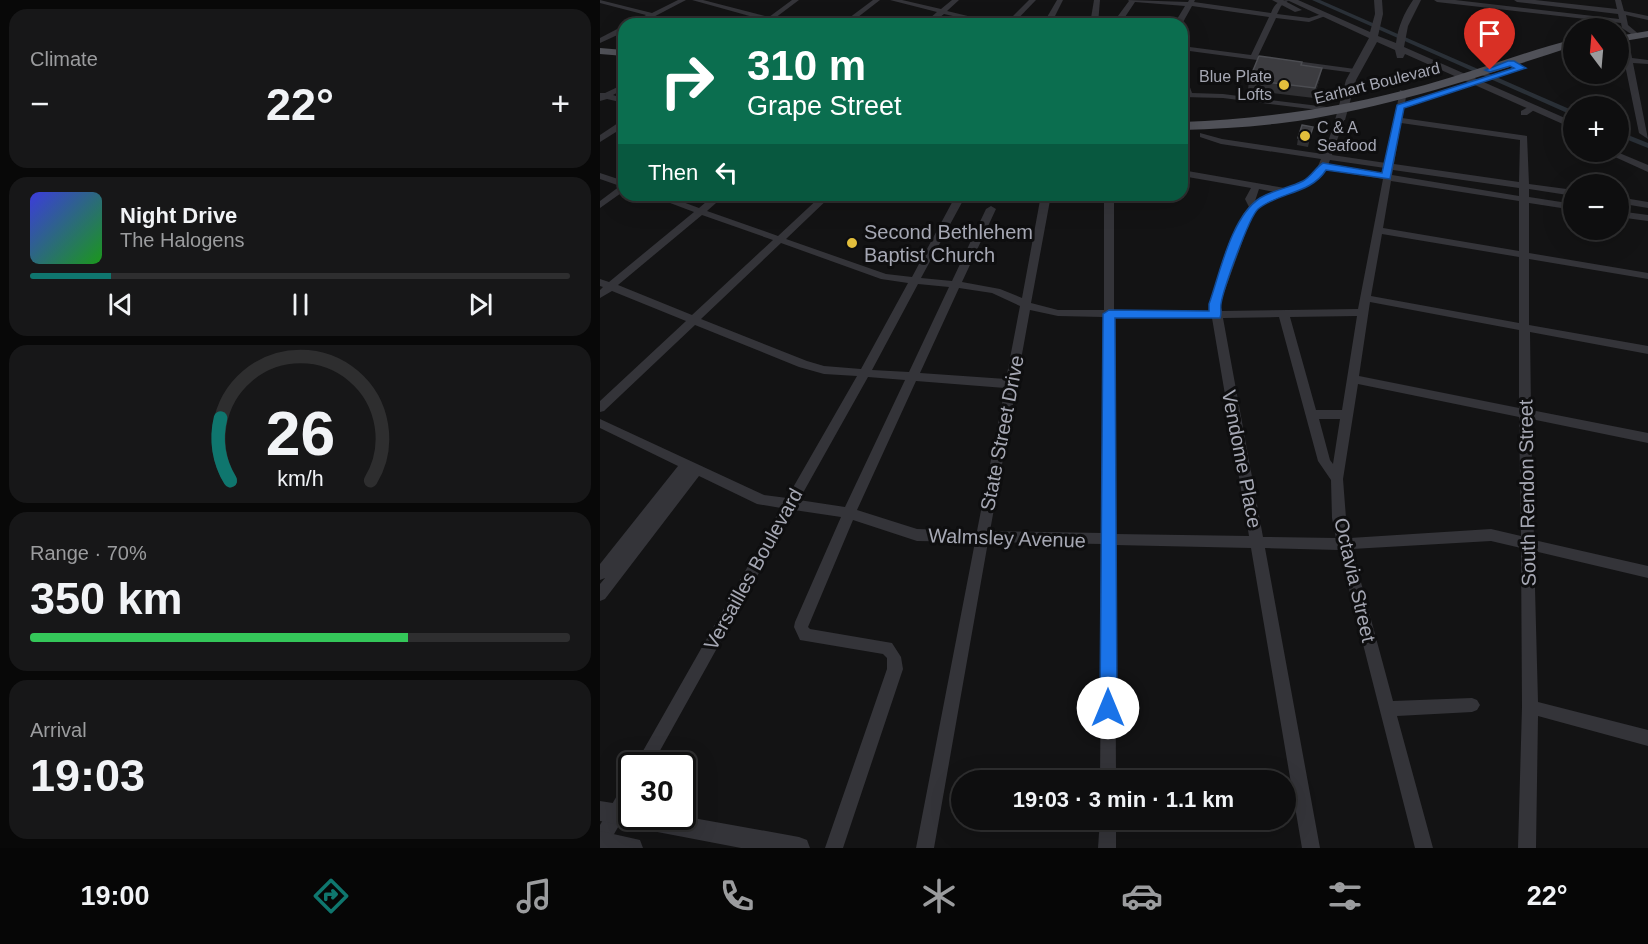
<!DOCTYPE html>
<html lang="en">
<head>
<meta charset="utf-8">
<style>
  body { margin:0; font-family:Helvetica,sans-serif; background:#171718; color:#f1f3f6; height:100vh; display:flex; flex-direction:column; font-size:22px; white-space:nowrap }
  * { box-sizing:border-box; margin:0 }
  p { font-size:20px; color:#9b9c9e }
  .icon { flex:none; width:33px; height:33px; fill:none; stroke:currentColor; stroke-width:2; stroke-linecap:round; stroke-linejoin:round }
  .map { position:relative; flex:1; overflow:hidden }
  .sheet { display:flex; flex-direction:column; gap:9px; padding:9px; background:#080808; width:600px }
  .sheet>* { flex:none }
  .hud { position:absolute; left:18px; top:18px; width:570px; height:183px; border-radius:18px; box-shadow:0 6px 24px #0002,0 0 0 2px #2e2e2f; background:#0b6e4f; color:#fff; overflow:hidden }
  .needle { width:39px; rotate:344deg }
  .tools { position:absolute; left:963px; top:18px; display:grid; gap:12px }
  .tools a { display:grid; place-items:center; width:66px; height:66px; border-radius:50%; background:#0e0e0f; box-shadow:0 6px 24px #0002,0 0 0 2px #2e2e2f; font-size:30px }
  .speed { position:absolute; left:18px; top:752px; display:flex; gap:12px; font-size:30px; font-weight:700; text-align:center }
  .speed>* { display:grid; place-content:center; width:78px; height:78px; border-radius:50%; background:#0e0e0f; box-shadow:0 6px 24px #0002,0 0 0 2px #2e2e2f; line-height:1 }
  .speed .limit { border:3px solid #111; border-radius:9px; background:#fff; color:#111 }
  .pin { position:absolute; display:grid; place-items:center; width:51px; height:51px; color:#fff; margin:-62px -26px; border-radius:50% 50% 50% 0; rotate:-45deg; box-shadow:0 0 6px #0007 }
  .pin .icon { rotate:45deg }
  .me { position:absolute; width:66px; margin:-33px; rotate:0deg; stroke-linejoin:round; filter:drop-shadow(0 0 4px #0008) }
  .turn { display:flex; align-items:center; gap:21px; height:126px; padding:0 30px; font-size:27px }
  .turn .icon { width:78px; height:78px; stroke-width:2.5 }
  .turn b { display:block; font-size:42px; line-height:51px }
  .then { display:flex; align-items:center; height:57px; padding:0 30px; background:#0003; gap:12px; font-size:22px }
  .big { font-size:45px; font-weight:600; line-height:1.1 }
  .sheet .widget { flex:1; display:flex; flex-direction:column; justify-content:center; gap:9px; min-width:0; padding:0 21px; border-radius:18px; background:#171718 }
  .sheet .dial { align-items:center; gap:0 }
  .dial svg { height:156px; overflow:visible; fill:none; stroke:#2e2e2f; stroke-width:7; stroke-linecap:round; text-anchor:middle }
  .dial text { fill:#f1f3f6; stroke:none }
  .song { display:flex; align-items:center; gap:18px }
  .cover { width:72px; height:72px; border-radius:9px; background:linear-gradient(135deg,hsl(240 70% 55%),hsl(120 70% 35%)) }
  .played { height:6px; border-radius:3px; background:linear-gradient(90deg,#0f766e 15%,#2e2e2f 15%) }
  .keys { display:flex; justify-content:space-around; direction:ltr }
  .heat { display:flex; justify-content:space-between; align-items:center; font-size:33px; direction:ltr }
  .charge { height:9px; border-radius:4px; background:linear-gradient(90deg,#34c759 70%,#2e2e2f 0) }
  .trip { position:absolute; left:351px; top:770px; width:345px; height:60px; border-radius:30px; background:#0e0e0f; box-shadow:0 6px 24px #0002,0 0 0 2px #2e2e2f; font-weight:600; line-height:60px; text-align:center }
  .tab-bar { display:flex; height:96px; justify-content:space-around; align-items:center; background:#060606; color:#9b9c9e }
  .tab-bar .icon { width:42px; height:42px }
  .tab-bar .selected { color:#0f766e }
  .tab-bar b { font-size:27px; color:#f1f3f6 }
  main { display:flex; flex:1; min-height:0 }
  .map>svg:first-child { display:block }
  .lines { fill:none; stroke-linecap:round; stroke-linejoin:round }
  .canal { fill:#2a3037; fill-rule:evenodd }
  .minor { fill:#343439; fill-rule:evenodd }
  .tertiary { fill:#343439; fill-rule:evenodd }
  .primary { fill:#505158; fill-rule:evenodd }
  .wall { fill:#2f2f32 }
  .shaded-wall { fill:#1e1e20 }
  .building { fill:#3c3c40; stroke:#4c4d52; stroke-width:1.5 }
  .route { fill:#1a73e8; stroke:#114b97; stroke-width:1.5 }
  .poi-dot { fill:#e3bf3c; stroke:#0e0e0f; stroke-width:2 }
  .labels { text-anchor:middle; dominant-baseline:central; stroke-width:6; stroke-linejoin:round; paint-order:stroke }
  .far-poi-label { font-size:16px; fill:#a6a8b4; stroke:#0e0e0f; text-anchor:end }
  .far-street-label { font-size:16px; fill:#a6a8b4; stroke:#0e0e0f }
  .poi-label { font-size:20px; fill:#a6a8b4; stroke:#0e0e0f; text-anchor:start }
  .street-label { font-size:20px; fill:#a6a8b4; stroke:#0e0e0f }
</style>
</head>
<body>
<main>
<section class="sheet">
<div class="widget"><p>Climate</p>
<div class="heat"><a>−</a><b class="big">22°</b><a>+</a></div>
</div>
<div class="widget">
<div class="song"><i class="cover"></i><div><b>Night Drive</b><p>The Halogens</p></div></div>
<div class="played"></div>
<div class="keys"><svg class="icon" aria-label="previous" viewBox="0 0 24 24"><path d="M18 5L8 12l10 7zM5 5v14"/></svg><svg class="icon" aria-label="pause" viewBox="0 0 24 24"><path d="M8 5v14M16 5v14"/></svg><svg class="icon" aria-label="next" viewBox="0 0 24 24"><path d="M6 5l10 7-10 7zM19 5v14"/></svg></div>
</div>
<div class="widget dial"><svg viewBox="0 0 100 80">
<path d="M14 69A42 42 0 1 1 86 69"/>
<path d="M14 69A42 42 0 0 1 9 37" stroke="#0f766e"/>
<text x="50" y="56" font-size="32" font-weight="700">26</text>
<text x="50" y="72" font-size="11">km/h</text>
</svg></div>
<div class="widget"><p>Range · 70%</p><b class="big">350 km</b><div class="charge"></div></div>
<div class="widget"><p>Arrival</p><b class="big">19:03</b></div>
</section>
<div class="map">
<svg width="1048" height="848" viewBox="0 0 1048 848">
  <rect width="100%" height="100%" fill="#131314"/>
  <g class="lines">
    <!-- canal -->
    <g class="canal">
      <polygon points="712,0 720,0 974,111 974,116"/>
      <polygon points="1018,131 1048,143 1048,148 1018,136"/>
    </g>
    <!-- minor -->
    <g class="minor">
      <polygon points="0,0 52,13 78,0 86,0 40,24 30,24 46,15 0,3"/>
      <polygon points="92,0 103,0 169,17 192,0 199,0 175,18 193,24 171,22 166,24 162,22 164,20"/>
      <polygon points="273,0 280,0 249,24 241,24"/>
      <polygon points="290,0 302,0 341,9 352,0 359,0 347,11 401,24 388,24 344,14 331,24 323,24 337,12"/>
      <polygon points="429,0 436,0 413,24 405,24"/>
      <polygon points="457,0 463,0 451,24 443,24"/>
      <polygon points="494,0 500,0 498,24 490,24"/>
      <path d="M528,0L588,2L589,0H595L594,2L671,13C675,3 679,0 689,0L681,6L677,14L709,18L725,13L728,15L709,22L676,18L658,56L755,69L759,71L755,73L582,50V46L651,55L669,17L592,6L582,24H574L585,6L535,2L523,20V24H515V20L529,1Z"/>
      <polygon points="834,0 855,0 1019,19 1018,14 917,2 914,0 935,0 1017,9 1015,0 1021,0 1024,11 1048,16 1048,20 1026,15 1028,25 1041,36 1037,38 1022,28 1021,23 837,2"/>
      <polygon points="21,27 24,27 24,32 0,43 0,38"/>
      <polygon points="1021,35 1028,37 1032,58 1048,60 1048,64 1033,63 1048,139 1039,133 1024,60"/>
      <polygon points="582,74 586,76 592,93 623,94 735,108 739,110 735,112 623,98 582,97 582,93 584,93"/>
      <polygon points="24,84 24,89 13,95 24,99 24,103 7,99 0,101 0,93 5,93"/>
      <path d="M800,90L807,92L802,118L927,136L929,184L974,190V196L929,189V197L974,204V210L929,203V253L1048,273V279L929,259V325L1048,346V354L930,332L931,410L1048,433V443L931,419L934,540L1048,566V578L934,551L938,702L1048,730V746L938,716L936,848H918L922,707L921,548L891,541L752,549L793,701L872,698L877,700L880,705L877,710L872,712L797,716L833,848H815L739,550L665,548L720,848H702L651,548L515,545L516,780H500L502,544L388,542L334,848H316L375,542L317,541L253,520L208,627L210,629L292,643L301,657L303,669L243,848H225L287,669V658L283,654L200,640L194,627L195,622L241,517L194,510L52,765H35L181,508L157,504L99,476L5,599L0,601V584L5,578L0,580V564L78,466L0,428V419L164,495L187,498L257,376L224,374L199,367L95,325L4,411L0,412V401L86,321L12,291L0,298V290L3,287L0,286V279L9,282L94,212L49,195H63L72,198C84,192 98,195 111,198L114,195H125L107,211L178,236L222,195H232L186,239L286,274L312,277L356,195H366L321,278L352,281L386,209L391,206L396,209L362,282L400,289L422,298L441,195H451L431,303L458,310H504V195H514V310L611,311L610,304L643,214L649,207L645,199L651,188L582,176V170L685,188L704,181L715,173L721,159L621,144L600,137V133L622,139L723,154L736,120L740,118L744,120L732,155L786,163ZM801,123L920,140L919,182L794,164ZM730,160L785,168L784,174L728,165ZM726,170L783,179L758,309L622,311L620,304L652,215L663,203L710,185L721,177ZM793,170L919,188V196L792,175ZM791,181L919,201V251L783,228ZM659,189L675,192L655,201ZM86,198L106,202L99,208L80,201ZM102,215L173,240L92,315L18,285ZM782,234L919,257V323L771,296ZM181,243L281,279L308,283L261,369L224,366L207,361L101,319ZM318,284L349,287L309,372L272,370ZM359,288L392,293L420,306L406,379L320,373ZM770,302L919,330V408L759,376ZM430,310L458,316L503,317L502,533L390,531ZM757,316L742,410H716L690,317ZM514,317L612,318L649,536L515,534ZM679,317L718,461L731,480L732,518L736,538L663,537L623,318ZM268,377L305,380L245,507L199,500ZM316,381L405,388L377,531L317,529L257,510ZM758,384L919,417L921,536L891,529L750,538L746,518L743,479ZM719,419H740L733,464L730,460Z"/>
      <polygon points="930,106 937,108 927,115 921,115 921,111"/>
      <polygon points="21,121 24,121 24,127 0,142 0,135"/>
      <polygon points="0,173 24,181 24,191 0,208 0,201 20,186 0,179"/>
      <polygon points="317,195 330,195 331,196 326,199"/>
      <polygon points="1018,197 1048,202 1048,208 1018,203"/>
      <polygon points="1018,211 1048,215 1048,221 1018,217"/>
      <polygon points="32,778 32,803 6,848 0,848 0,825 26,780"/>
      <polygon points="500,819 516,819 516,848 498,848"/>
    </g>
    <!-- tertiary -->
    <g class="tertiary">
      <polygon points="672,0 683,0 702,10 695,12"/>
      <path d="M687,0H698L770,32L775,14L774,0H782L783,14L778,36L796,43C798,27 804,13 813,0H821L808,26L804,47L974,122V129L805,54L803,58H797L795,50L777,42L756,80L745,120L736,122L735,120L746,80L769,38Z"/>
      <polygon points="1004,152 1017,152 1048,165 1048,172"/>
      <polygon points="0,801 32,806 32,816 82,816 199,837 207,840 210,848 141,848 0,821"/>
      <polygon points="0,831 40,840 43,848 0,848"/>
    </g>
    <!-- primary -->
    <g class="primary">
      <polygon points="1048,31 1048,37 1018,42 1018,36"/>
      <path d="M974,39V46C879,77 782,110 682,123C649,127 616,129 582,130V122C665,119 745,107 825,85C875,71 924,52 974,39Z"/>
      <polygon points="0,48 24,50 24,56 0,54"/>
    </g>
  </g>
  <!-- wall -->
  <g class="wall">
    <polygon points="702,65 720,78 714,98 648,90 649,80"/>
    <polygon points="711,133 708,147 697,145 698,138"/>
  </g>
  <!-- shaded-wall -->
  <polygon class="shaded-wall" points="722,68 720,78 714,98 715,88"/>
  <!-- building -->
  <g class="building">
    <polygon points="659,56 702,62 701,65 722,68 715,88 649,80"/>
    <polygon points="702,125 713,127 709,140 698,138"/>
  </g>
  <!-- route -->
  <path class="route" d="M908,61H914L926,68L804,108L790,179L726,170C711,194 679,192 658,209C649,217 623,290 621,304C620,310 622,313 620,318H515L517,708L515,714L508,717L502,714L500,708L503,314L509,310L609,311V304C620,273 631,217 660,198C673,190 689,188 703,181C711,177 716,167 723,163L782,173L797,105L914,68L910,66L890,72L885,70Z"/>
  <!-- markers -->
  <g class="poi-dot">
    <circle cx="684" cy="85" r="6"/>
    <circle cx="705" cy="136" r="6"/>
    <circle cx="252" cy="243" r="6"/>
  </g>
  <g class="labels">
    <!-- far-poi labels -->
    <g class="far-poi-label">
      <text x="672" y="76">Blue Plate<tspan x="672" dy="18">Lofts</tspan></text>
      <text x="717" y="127" text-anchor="start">C &amp; A<tspan x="717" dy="18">Seafood</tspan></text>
    </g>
    <!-- far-street labels -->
    <g class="far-street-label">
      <text transform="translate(777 83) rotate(-14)">Earhart Boulevard</text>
    </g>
    <!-- poi labels -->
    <g class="poi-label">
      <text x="264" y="232">Second Bethlehem<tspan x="264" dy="23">Baptist Church</tspan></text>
    </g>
    <!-- street labels -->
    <g class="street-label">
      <text transform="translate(402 433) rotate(-79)">State Street Drive</text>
      <text transform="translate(642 459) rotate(79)">Vendome Place</text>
      <text transform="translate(927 493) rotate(-91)">South Rendon Street</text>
      <text transform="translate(407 538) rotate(2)">Walmsley Avenue</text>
      <text transform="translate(153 569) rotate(-61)">Versailles Boulevard</text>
      <text transform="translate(755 580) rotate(77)">Octavia Street</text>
    </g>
  </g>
</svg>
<div class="tools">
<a><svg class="needle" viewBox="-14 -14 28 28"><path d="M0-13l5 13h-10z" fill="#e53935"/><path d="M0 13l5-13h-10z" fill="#9b9c9e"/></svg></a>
<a>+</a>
<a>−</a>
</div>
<div class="speed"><div class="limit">30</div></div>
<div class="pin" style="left:890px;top:70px;background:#d93025"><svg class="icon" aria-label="arrive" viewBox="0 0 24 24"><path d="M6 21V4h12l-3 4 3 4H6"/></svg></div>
<svg class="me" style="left:508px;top:708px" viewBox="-20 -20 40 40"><circle r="19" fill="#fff"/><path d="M0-13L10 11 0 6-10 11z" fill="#1a73e8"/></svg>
<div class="trip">19:03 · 3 min · 1.1 km</div>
<div class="hud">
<div class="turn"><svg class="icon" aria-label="right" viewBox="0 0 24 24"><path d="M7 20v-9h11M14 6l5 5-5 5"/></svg><div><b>310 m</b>Grape Street</div></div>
<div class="then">Then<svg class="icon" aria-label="left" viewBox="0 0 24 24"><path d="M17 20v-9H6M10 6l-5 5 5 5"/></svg></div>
</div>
</div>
</main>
<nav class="tab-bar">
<b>19:00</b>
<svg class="icon selected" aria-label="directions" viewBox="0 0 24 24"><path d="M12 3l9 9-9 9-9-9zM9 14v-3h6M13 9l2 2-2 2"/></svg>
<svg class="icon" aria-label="music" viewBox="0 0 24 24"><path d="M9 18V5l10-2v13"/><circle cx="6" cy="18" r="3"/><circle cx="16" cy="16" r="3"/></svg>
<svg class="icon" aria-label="phone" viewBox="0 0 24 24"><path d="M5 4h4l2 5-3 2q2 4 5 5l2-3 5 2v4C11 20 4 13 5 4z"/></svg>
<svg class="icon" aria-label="climate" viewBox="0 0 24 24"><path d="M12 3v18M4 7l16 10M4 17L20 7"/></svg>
<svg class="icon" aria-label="car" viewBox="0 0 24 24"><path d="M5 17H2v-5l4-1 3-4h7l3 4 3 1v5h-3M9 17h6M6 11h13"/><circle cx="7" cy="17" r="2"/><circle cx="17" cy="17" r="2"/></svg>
<svg class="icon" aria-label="filters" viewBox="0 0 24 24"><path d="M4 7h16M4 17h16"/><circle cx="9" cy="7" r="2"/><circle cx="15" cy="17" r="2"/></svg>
<b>22°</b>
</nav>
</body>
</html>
